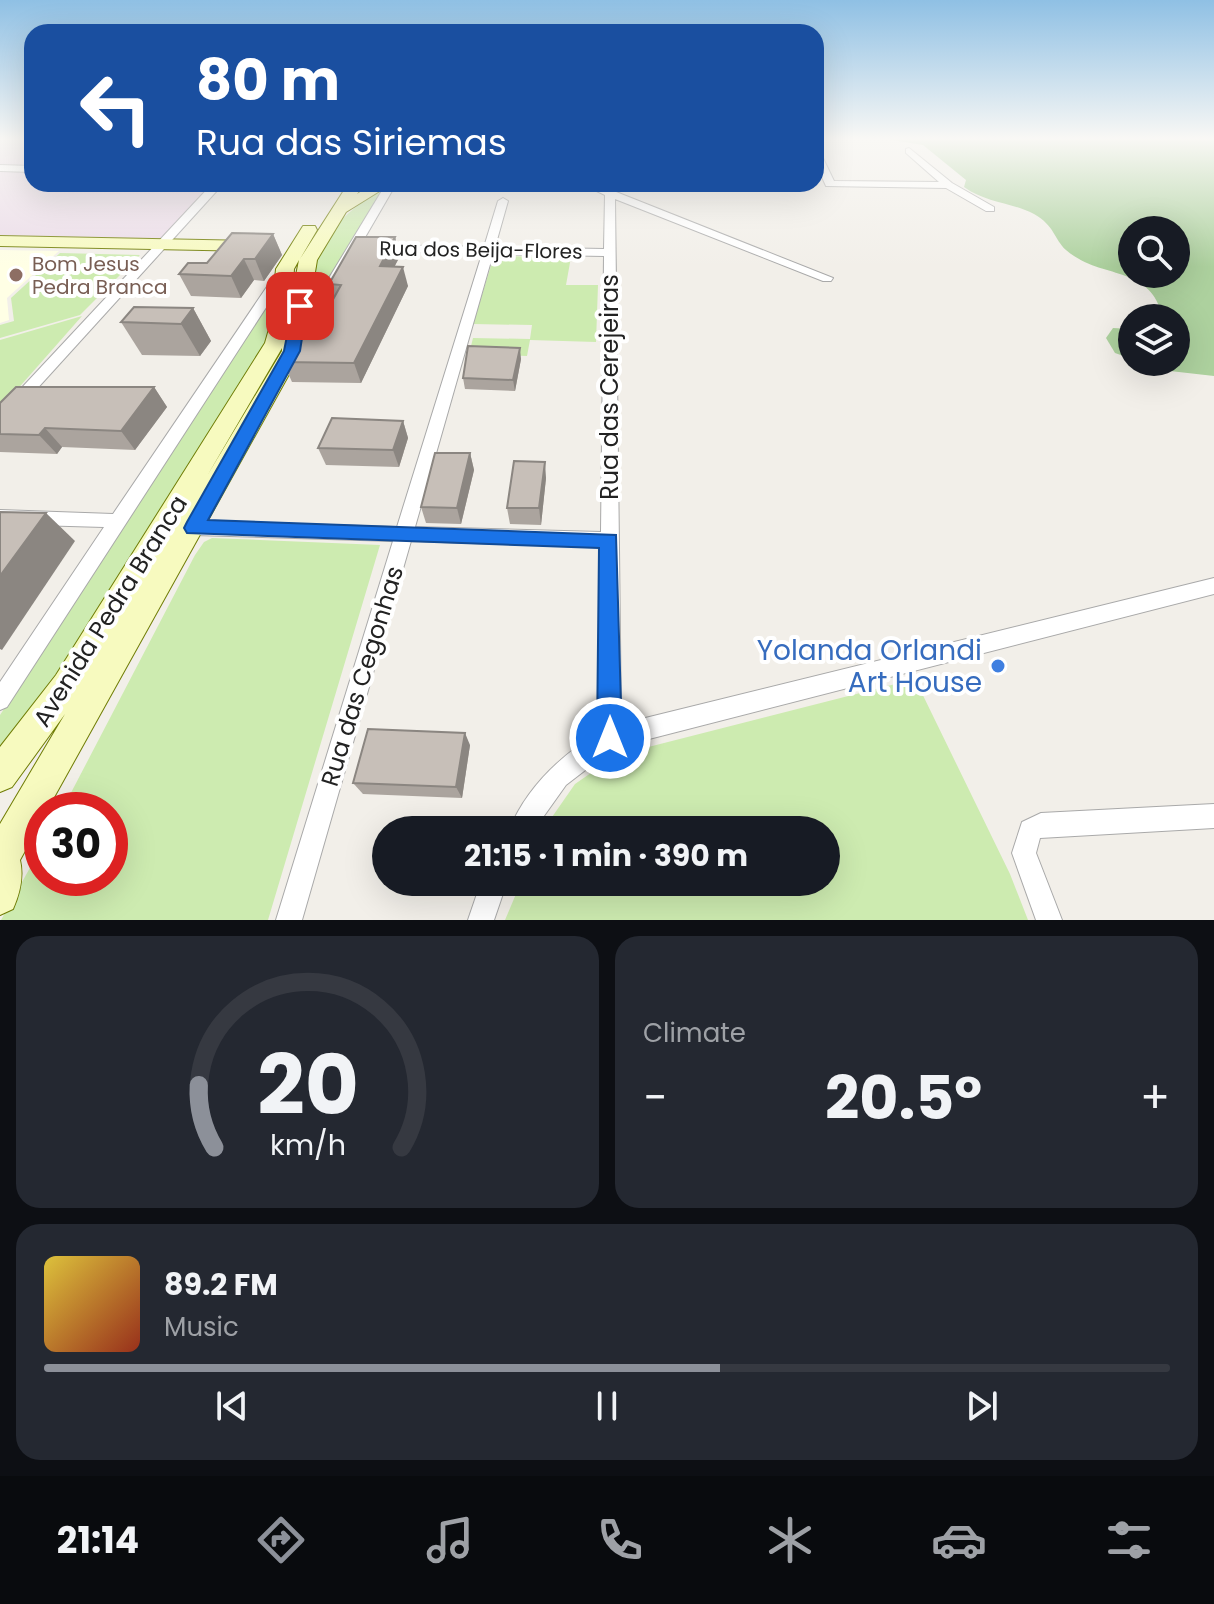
<!DOCTYPE html>
<html lang="en">
<head>
<meta charset="utf-8">
<style>
  body { margin:0; font-family:Poppins,sans-serif; background:#242831; color:#f1f3f6; height:100vh; display:flex; flex-direction:column; font-size:30px; white-space:nowrap }
  * { box-sizing:border-box; margin:0 }
  p { font-size:26px; color:#9ea1a6 }
  .icon { flex:none; width:44px; height:44px; fill:none; stroke:currentColor; stroke-width:2; stroke-linecap:round; stroke-linejoin:round }
  .map { position:relative; height:920px; overflow:hidden }
  .sheet { display:flex; flex-direction:column; gap:16px; padding:16px; background:#0d0f14; flex:1 }
  .sheet>* { flex:none }
  .hud { position:absolute; left:24px; top:24px; width:800px; height:168px; border-radius:24px; box-shadow:0 8px 32px #0002; background:#1a4fa0; color:#fff; overflow:hidden }
  .tools { position:absolute; left:1118px; top:216px; display:grid; gap:16px }
  .tools a { display:grid; place-items:center; width:72px; height:72px; border-radius:50%; background:#171b24; box-shadow:0 8px 32px #0002; font-size:40px }
  .speed { position:absolute; left:24px; top:792px; display:flex; gap:16px; font-size:40px; font-weight:700; text-align:center }
  .speed>* { display:grid; place-content:center; width:104px; height:104px; border-radius:50%; background:#171b24; box-shadow:0 8px 32px #0002; line-height:1 }
  .speed .limit { border:12px solid #d22; background:#fff; color:#111 }
  .pin { position:absolute; display:grid; place-items:center; width:68px; height:68px; color:#fff; margin:-34px; border-radius:16px; box-shadow:0 4px 12px #0006 }
  .me { position:absolute; width:88px; margin:-44px; rotate:0deg; stroke-linejoin:round; filter:drop-shadow(0 0 6px #0008) }
  .turn { display:flex; align-items:center; gap:28px; height:168px; padding:0 40px; font-size:36px }
  .turn .icon { width:104px; height:104px; stroke-width:2.5 }
  .turn b { display:block; font-size:56px; line-height:68px }
  .big { font-size:60px; font-weight:700; line-height:1.1 }
  .sheet .widget { flex:1; display:flex; flex-direction:column; justify-content:center; gap:12px; min-width:0; padding:0 28px; border-radius:24px; background:#242831 }
  .sheet .dial { align-items:center; gap:0 }
  .dial svg { height:208px; overflow:visible; fill:none; stroke:#363941; stroke-width:7; stroke-linecap:round; text-anchor:middle }
  .dial text { fill:#f1f3f6; stroke:none }
  .song { display:flex; align-items:center; gap:24px }
  .cover { width:96px; height:96px; border-radius:12px; background:linear-gradient(135deg,hsl(50 70% 55%),hsl(10 70% 35%)) }
  .played { height:8px; border-radius:4px; background:linear-gradient(90deg,#8c9099 60%,#363941 60%) }
  .keys { display:flex; justify-content:space-around; direction:ltr }
  .heat { display:flex; justify-content:space-between; align-items:center; font-size:44px; direction:ltr }
  .sheet .tiles { flex:1; display:grid; gap:16px; grid-template-columns:1fr 1fr }
  .widget:last-child { grid-column:span 2 }
  .trip { position:absolute; left:372px; top:816px; width:468px; height:80px; border-radius:40px; background:#171b24; box-shadow:0 8px 32px #0002; font-weight:700; line-height:80px; text-align:center }
  .tabs { display:flex; height:128px; justify-content:space-around; align-items:center; background:#090b0e; color:#9ea1a6 }
  .tabs .icon { width:56px; height:56px }
  .tabs .on { color:#8c9099 }
  .tabs b { font-size:36px; color:#f1f3f6 }
  .map>svg:first-child { display:block }
  .industrial { fill:#ebdbe8 }
  .education { fill:#ffffe5 }
  .grass { fill:#cdebb0 }
  .forest { fill:#add19e; fill-rule:evenodd }
  .lines { fill:none; stroke-linecap:round; stroke-linejoin:round }
  .street-casing { stroke:#a9a9a9; stroke-width:2 }
  .secondary-casing { stroke:#707d05; stroke-width:2 }
  .street { fill:#fff; fill-rule:evenodd }
  .secondary { fill:#f7fabf; fill-rule:evenodd }
  .wall { fill:#aba49e }
  .shaded-wall { fill:#8b8681 }
  .building { fill:#c7bfb8; stroke:#8b8681; stroke-width:2 }
  .route { fill:#1a73e8; stroke:#114b97; stroke-width:2 }
  .education-dot { fill:#8d6e63; stroke:#fff; stroke-width:3 }
  .shop-dot { fill:#3f7fe0; stroke:#fff; stroke-width:3 }
  .labels { text-anchor:middle; dominant-baseline:central; stroke-width:8; stroke-linejoin:round; paint-order:stroke }
  .far-street-label { font-size:20px; fill:#222; stroke:#fff }
  .far-education-label { font-size:20px; fill:#785e54; stroke:#fff; text-anchor:start }
  .street-label { font-size:24px; fill:#222; stroke:#fff }
  .near-shop-label { font-size:28px; fill:#366cbe; stroke:#fff; text-anchor:end }
</style>
</head>
<body>
<div class="map">
<svg width="1214" height="920" viewBox="0 0 1214 920">
  <rect width="100%" height="100%" fill="#f2efe9"/>
  <!-- industrial -->
  <polygon class="industrial" points="0,138 32,138 32,184 214,184 160,242 0,238"/>
  <!-- education -->
  <polygon class="education" points="0,250 59,251 7,298 9,320 0,323"/>
  <!-- grass -->
  <g class="grass">
    <path d="M383,188L311,310C299,255 340,214 383,188Z"/>
    <polygon points="60,253 140,255 80,315 0,338 0,325 14,321 11,298"/>
    <polygon points="499,256 571,257 566,285 598,285 596,342 530,340 527,356 469,354 473,338 530,339 532,325 473,324 493,259"/>
    <polygon points="275,294 266,343 0,765 0,715"/>
    <polygon points="82,316 0,409 0,340"/>
    <polygon points="212,538 380,545 268,920 1,920 42,846 42,878 110,878 110,810 62,810 195,555 204,542"/>
    <polygon points="915,679 1010,874 1028,920 505,920 521,882 826,882 826,830 543,830 575,784 617,755"/>
  </g>
  <!-- forest -->
  <g class="forest">
    <path d="M879,138H1214V376L1170,371L1139,362H1176V318H1163C1150,263 1102,281 1066,250C1054,239 1055,226 1034,214C1011,202 986,203 964,187L966,180L923,145ZM1132,230H1176V274H1132Z"/>
    <polygon points="1113,328 1132,329 1132,359 1115,353 1106,338"/>
  </g>
  <g class="lines">
    <defs>
      <g id="street">
        <polygon points="909,148 952,183 994,207 994,211 986,211 946,188 826,186 816,164 816,151 821,154 834,181 939,182 906,153 906,149"/>
        <polygon points="0,165 32,166 32,172 0,171"/>
        <polygon points="212,184 223,184 5,424 0,425 0,411"/>
        <polygon points="386,184 396,184 306,339 304,342 294,342 292,339"/>
        <path d="M582,184H596L833,278L831,281H823L615,199L621,724L1214,578V594L614,748L566,785L534,830H509C527,787 560,756 599,732L601,547L411,541L302,920H276L393,541L194,535L188,533L185,528L188,523L194,521L397,527L482,254L377,251L371,248L377,245L484,247L498,201L503,198L508,201L495,247L604,249L605,195ZM493,254L604,256L601,532L415,527Z"/>
        <polygon points="285,265 291,269 7,707 0,710 0,682 104,527 0,524 0,510 113,514 281,266"/>
        <polygon points="1214,804 1214,828 1040,838 1036,853 1062,920 1036,920 1012,853 1022,822 1041,813"/>
        <polygon points="481,882 507,882 494,920 468,920"/>
      </g>
      <g id="secondary">
        <path d="M348,184H364L357,194L373,184H391L346,212L317,260L302,351L47,810H42V820L20,860C24,877 20,893 13,909L0,915V824L65,714L12,787L0,792V747L56,675L265,343L271,322L276,269L303,226H315L317,230L300,259ZM299,260L292,296L294,269ZM282,348V351L207,476Z"/>
        <polygon points="0,236 254,241 263,246 254,251 0,246"/>
      </g>
    </defs>
    <!-- street casing -->
    <use href="#street" class="street-casing"/>
    <!-- secondary casing -->
    <use href="#secondary" class="secondary-casing"/>
    <!-- street -->
    <use href="#street" class="street"/>
    <!-- secondary -->
    <use href="#secondary" class="secondary"/>
  </g>
  <!-- wall -->
  <g class="wall">
    <polygon points="273,234 282,255 264,281 254,280 241,298 191,296 179,274"/>
    <polygon points="395,237 400,256 394,267 408,286 361,383 292,382 283,362 321,321 334,298 329,284"/>
    <polygon points="193,308 211,341 200,356 142,355 121,322"/>
    <polygon points="521,359 515,391 465,389 463,378"/>
    <polygon points="154,387 167,407 135,450 62,447 57,454 0,452 0,403"/>
    <polygon points="403,421 408,438 399,467 326,465 318,448"/>
    <polygon points="470,453 474,470 461,524 426,523 421,507"/>
    <polygon points="546,478 541,525 510,524 507,508"/>
    <polygon points="470,745 462,798 363,794 353,783"/>
  </g>
  <!-- shaded-wall -->
  <g class="shaded-wall">
    <polygon points="273,234 282,255 264,281 255,259"/>
    <polygon points="395,237 400,256 385,285 380,266"/>
    <polygon points="244,259 254,280 241,298 231,276"/>
    <polygon points="403,267 408,286 361,383 354,363"/>
    <polygon points="193,308 211,341 200,356 181,324"/>
    <polygon points="520,348 521,359 515,391 513,380"/>
    <polygon points="154,387 167,407 135,450 121,431"/>
    <polygon points="403,421 408,438 399,467 393,450"/>
    <polygon points="45,428 62,447 57,454 39,435"/>
    <polygon points="470,453 474,470 461,524 457,508"/>
    <polygon points="545,462 546,478 541,525 539,508"/>
    <polygon points="46,513 75,541 2,650 0,649 0,576"/>
    <polygon points="465,733 470,745 462,798 456,787"/>
  </g>
  <!-- building -->
  <g class="building">
    <polygon points="232,233 273,234 255,259 244,259 231,276 179,274 188,263 207,263"/>
    <polygon points="356,237 395,237 380,266 403,267 354,363 283,362 307,321 321,321 341,285 329,284"/>
    <polygon points="134,307 193,308 181,324 121,322"/>
    <polygon points="468,346 520,348 513,380 463,378"/>
    <polygon points="16,387 154,387 121,431 45,428 39,435 0,434 0,403"/>
    <polygon points="332,418 403,421 393,450 318,448"/>
    <polygon points="435,453 470,453 457,508 421,507"/>
    <polygon points="514,461 545,462 539,508 507,508"/>
    <polygon points="0,512 46,513 0,576"/>
    <polygon points="368,729 465,733 456,787 353,783"/>
  </g>
  <!-- sky -->
  <linearGradient id="sky" x2="0" y2="1"><stop stop-color="#8fc0e4"/><stop offset="0.52" stop-color="#f9f8f5"/><stop offset="1" stop-color="#f9f8f5" stop-opacity="0"/></linearGradient>
  <rect width="1214" height="267" fill="url(#sky)"/>
  <!-- route -->
  <polygon class="route" points="300,302 307,306 300,351 208,520 616,535 622,738 618,747 610,751 601,747 597,738 599,548 187,533 184,528 187,522 284,351 293,306"/>
  <!-- markers -->
  <circle class="education-dot" cx="16" cy="275" r="8"/>
  <circle class="shop-dot" cx="998" cy="666" r="8"/>
  <g class="labels">
    <!-- far-street labels -->
    <g class="far-street-label">
      <text transform="translate(481 250) rotate(1)">Rua dos Beija-Flores</text>
    </g>
    <!-- far-education labels -->
    <g class="far-education-label">
      <text x="32" y="264">Bom Jesus<tspan x="32" dy="23">Pedra Branca</tspan></text>
    </g>
    <!-- street labels -->
    <g class="street-label">
      <text transform="translate(609 387) rotate(-90)">Rua das Cerejeiras</text>
      <text transform="translate(110 611) rotate(-58)">Avenida Pedra Branca</text>
      <text transform="translate(362 676) rotate(-73)">Rua das Cegonhas</text>
    </g>
    <!-- near-shop labels -->
    <g class="near-shop-label">
      <text x="982" y="650">Yolanda Orlandi<tspan x="982" dy="32">Art House</tspan></text>
    </g>
  </g>
</svg>
<div class="tools">
<a><svg class="icon" aria-label="search" viewBox="0 0 24 24"><circle cx="10" cy="10" r="6"/><path d="M15 15l6 6"/></svg></a>
<a><svg class="icon" aria-label="layers" viewBox="0 0 24 24"><path d="M12 4l9 5-9 5-9-5zM3 14l9 5 9-5"/></svg></a>
</div>
<div class="speed"><div class="limit">30</div></div>
<div class="pin" style="left:300px;top:306px;background:#d93025"><svg class="icon" aria-label="arrive" viewBox="0 0 24 24"><path d="M6 21V4h12l-3 4 3 4H6"/></svg></div>
<svg class="me" style="left:610px;top:738px" viewBox="-20 -20 40 40"><circle r="17" fill="#1a73e8" stroke="#fff" stroke-width="3"/><path d="M0-11L8 9 0 5-8 9z" fill="#fff"/></svg>
<div class="trip">21:15 · 1 min · 390 m</div>
<div class="hud">
<div class="turn"><svg class="icon" aria-label="left" viewBox="0 0 24 24"><path d="M17 20v-9H6M10 6l-5 5 5 5"/></svg><div><b>80 m</b>Rua das Siriemas</div></div>
</div>
</div>
<section class="sheet">
<div class="tiles">
<div class="widget dial"><svg viewBox="0 0 100 80">
<path d="M14 69A42 42 0 1 1 86 69"/>
<path d="M14 69A42 42 0 0 1 8 45" stroke="#8c9099"/>
<text x="50" y="56" font-size="32" font-weight="700">20</text>
<text x="50" y="72" font-size="11">km/h</text>
</svg></div>
<div class="widget"><p>Climate</p>
<div class="heat"><a>−</a><b class="big">20.5°</b><a>+</a></div>
</div>
<div class="widget">
<div class="song"><i class="cover"></i><div><b>89.2 FM</b><p>Music</p></div></div>
<div class="played"></div>
<div class="keys"><svg class="icon" aria-label="previous" viewBox="0 0 24 24"><path d="M18 5L8 12l10 7zM5 5v14"/></svg><svg class="icon" aria-label="pause" viewBox="0 0 24 24"><path d="M8 5v14M16 5v14"/></svg><svg class="icon" aria-label="next" viewBox="0 0 24 24"><path d="M6 5l10 7-10 7zM19 5v14"/></svg></div>
</div>
</div>
</section>
<nav class="tabs">
<b>21:14</b>
<svg class="icon on" aria-label="directions" viewBox="0 0 24 24"><path d="M12 3l9 9-9 9-9-9zM9 14v-3h6M13 9l2 2-2 2"/></svg>
<svg class="icon" aria-label="music" viewBox="0 0 24 24"><path d="M9 18V5l10-2v13"/><circle cx="6" cy="18" r="3"/><circle cx="16" cy="16" r="3"/></svg>
<svg class="icon" aria-label="phone" viewBox="0 0 24 24"><path d="M5 4h4l2 5-3 2q2 4 5 5l2-3 5 2v4C11 20 4 13 5 4z"/></svg>
<svg class="icon" aria-label="climate" viewBox="0 0 24 24"><path d="M12 3v18M4 7l16 10M4 17L20 7"/></svg>
<svg class="icon" aria-label="car" viewBox="0 0 24 24"><path d="M5 17H2v-5l4-1 3-4h7l3 4 3 1v5h-3M9 17h6M6 11h13"/><circle cx="7" cy="17" r="2"/><circle cx="17" cy="17" r="2"/></svg>
<svg class="icon" aria-label="filters" viewBox="0 0 24 24"><path d="M4 7h16M4 17h16"/><circle cx="9" cy="7" r="2"/><circle cx="15" cy="17" r="2"/></svg>
</nav>
</body>
</html>
